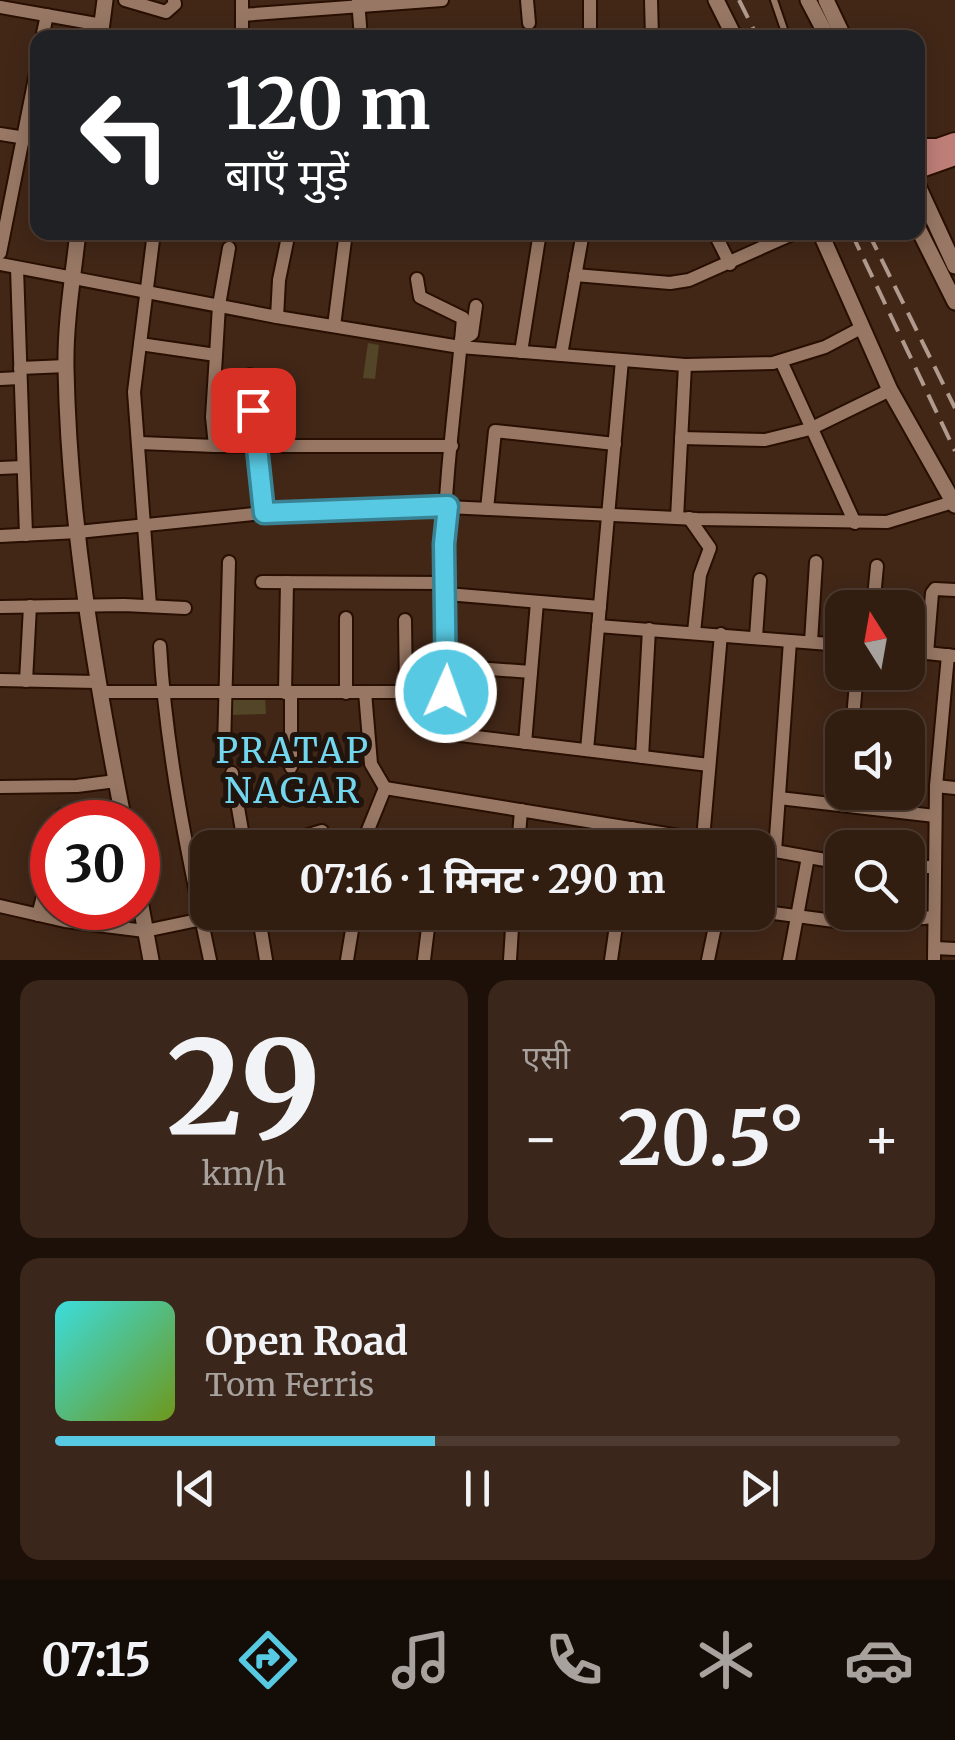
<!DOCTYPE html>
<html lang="hi">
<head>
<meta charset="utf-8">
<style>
  body { margin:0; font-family:Merriweather,"Noto Sans Devanagari",serif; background:#3a261a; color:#f1f3f6; height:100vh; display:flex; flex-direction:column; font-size:38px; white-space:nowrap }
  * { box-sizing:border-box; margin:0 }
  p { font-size:32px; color:#a8a29f }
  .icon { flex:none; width:55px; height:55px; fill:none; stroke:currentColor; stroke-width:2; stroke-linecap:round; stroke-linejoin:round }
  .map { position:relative; height:960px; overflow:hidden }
  .side { display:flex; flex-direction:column; gap:20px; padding:20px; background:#1c1009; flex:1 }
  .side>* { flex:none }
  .hud { position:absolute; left:30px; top:30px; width:895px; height:210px; border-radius:20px; box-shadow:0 5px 25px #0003,0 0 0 2px #4d3b31; background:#202124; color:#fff; overflow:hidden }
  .needle { width:65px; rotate:349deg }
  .tools { position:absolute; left:825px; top:590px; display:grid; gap:20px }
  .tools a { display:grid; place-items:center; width:100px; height:100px; border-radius:20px; background:#321d11; box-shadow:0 5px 25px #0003,0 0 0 2px #4d3b31; font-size:50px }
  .speed { position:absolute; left:30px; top:800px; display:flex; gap:20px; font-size:50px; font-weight:700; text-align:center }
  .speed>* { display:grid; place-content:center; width:130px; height:130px; border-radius:50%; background:#321d11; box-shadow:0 5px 25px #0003,0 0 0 2px #4d3b31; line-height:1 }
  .speed .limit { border:15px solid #d22; background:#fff; color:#111 }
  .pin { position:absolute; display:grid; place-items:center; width:85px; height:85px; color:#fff; margin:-42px; border-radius:20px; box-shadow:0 5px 15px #0006 }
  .me { position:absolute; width:110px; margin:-55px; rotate:2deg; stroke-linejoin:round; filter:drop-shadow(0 0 8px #0008) }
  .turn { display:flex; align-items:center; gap:35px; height:210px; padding:0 30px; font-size:45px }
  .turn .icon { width:130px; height:130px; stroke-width:2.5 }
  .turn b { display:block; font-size:70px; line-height:85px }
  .big { font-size:75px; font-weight:700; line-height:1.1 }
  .side .tile { flex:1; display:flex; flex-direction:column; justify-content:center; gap:15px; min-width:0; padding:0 35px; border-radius:20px; background:#3a261a }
  .side .dial { align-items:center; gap:0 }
  .dial b { font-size:130px; line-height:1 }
  .song { display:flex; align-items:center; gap:30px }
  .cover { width:120px; height:120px; border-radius:15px; background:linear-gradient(135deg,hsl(180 70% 55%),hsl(80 70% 35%)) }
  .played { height:10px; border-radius:5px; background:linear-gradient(90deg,#58c9e3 45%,#4d3b31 45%) }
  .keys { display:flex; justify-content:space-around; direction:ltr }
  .heat { display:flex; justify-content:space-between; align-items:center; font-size:55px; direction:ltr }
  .side .tiles { flex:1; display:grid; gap:20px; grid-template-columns:1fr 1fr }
  .tile:last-child { grid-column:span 2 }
  .trip { position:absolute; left:190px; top:830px; width:585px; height:100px; border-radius:20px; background:#321d11; box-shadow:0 5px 25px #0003,0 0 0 2px #4d3b31; font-weight:700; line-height:100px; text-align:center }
  .tabs { display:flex; height:160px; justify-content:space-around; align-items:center; background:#140c07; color:#a8a29f }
  .tabs .icon { width:70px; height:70px }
  .tabs .selected { color:#58c9e3 }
  .tabs b { font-size:45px; color:#f1f3f6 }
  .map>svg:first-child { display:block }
  .building { fill:#534527 }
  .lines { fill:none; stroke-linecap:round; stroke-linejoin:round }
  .service-casing { stroke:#280f01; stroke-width:10 }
  .minor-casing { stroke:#280f01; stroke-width:16 }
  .tertiary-casing { stroke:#280f01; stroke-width:19 }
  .primary-casing { stroke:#280f01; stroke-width:24 }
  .service { stroke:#987865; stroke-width:6 }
  .minor { stroke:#987865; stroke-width:12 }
  .tertiary { stroke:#987865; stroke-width:15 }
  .primary { stroke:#bf7f79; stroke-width:20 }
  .rail { stroke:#b09a8d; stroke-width:4; stroke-dasharray:20 10; stroke-linecap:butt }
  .route-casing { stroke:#398394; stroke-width:25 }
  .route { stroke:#58c9e3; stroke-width:18 }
  .labels { text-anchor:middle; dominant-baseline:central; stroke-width:10; stroke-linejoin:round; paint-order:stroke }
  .neighbourhood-label { font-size:35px; letter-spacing:2.5px; fill:#72d6ef; stroke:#20140d }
</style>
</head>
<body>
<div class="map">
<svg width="955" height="960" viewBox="0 0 955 960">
  <rect width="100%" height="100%" fill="#422717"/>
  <!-- building -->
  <g class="building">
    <polygon points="368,343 379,345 375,379 363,378"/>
    <polygon points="230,697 265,697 266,714 231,715"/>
  </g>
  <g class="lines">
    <defs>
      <polyline id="service" points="774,0 787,38"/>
      <g id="minor">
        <polyline points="125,0 166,12 175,4 174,0"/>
        <polyline points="242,0 242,38"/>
        <polyline points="358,0 361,38"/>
        <polyline points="527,0 529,23"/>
        <polyline points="590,0 590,38"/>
        <polyline points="651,0 652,38"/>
        <polyline points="0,7 102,25"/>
        <polyline points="242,15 442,0"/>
        <polyline points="42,38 47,15"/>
        <polyline points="0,134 38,140"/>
        <polyline points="714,232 730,264"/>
        <polyline points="0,253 38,63"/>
        <polyline points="0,264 277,317 460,347 685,365 773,363 825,347 861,328"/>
        <polyline points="17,268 26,535"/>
        <polyline points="575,275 670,283 689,280 797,232"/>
        <path d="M417,279L420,297L463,318C457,394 445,472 444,548C444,617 455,663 435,732L709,765"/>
        <polyline points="277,317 279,280 289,232"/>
        <polyline points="334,326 346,232"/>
        <polyline points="461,340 472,334 476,306"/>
        <polyline points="140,344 216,355 219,305 229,248"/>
        <polyline points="521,352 540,232"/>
        <polyline points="216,355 212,417 215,446 452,446"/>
        <polyline points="561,355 583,232"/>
        <polyline points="781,361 855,523"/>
        <polyline points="20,368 66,366"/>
        <polyline points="250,375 264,513"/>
        <polyline points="0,379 20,378"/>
        <polyline points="681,438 765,440 810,429 890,390"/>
        <polyline points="140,443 215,446"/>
        <polyline points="0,468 23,467"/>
        <polyline points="487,509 495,431 615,444"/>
        <polyline points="677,518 685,365"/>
        <polyline points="689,518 710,548 700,575 694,632"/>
        <polyline points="0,536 78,532 264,513 447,507 697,519 887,522 953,502"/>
        <polyline points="262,582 446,583"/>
        <polyline points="447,594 600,607"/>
        <polyline points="150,606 134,392 154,232"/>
        <polyline points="0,607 124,605 185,608"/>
        <polyline points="873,608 877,566"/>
        <polyline points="346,618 346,693"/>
        <polyline points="405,620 406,693"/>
        <polyline points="598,626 842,645"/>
        <polyline points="756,637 760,580"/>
        <polyline points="811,642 816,562"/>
        <path d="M160,646C166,753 188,856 210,960"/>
        <polyline points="908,651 955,656"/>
        <polyline points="927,653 932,593 935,589 955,590"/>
        <polyline points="448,666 531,672"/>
        <polyline points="0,680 97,682"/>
        <polyline points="26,681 30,606"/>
        <polyline points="99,692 447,692"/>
        <polyline points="365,692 371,764 385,788"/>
        <polyline points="285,693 287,582"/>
        <polyline points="853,718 857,672"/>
        <polyline points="525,743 537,602"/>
        <polyline points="224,748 229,562"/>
        <polyline points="587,750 622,360"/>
        <polyline points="642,757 649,629"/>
        <polyline points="291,767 291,692"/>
        <polyline points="232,773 245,848"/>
        <polyline points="936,786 955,788"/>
        <polyline points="0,787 77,786 116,781"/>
        <polyline points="385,788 753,848"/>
        <polyline points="779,798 935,816"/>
        <polyline points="60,822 62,815"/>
        <polyline points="703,839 721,634"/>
        <polyline points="264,848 322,831"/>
        <polyline points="365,848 368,830 385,788"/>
        <polyline points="518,848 521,810"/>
        <polyline points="629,848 632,828"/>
        <polyline points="758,848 842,863"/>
        <polyline points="775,851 790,641"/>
        <polyline points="908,867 933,867"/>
        <polyline points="0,906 65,921 145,931 236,912"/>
        <polyline points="758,911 857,924 934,917"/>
        <polyline points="258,912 266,960"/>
        <polyline points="38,915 52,862"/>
        <polyline points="935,948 955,949"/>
        <polyline points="347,960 355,912"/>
        <polyline points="424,960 430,912"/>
        <polyline points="510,960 513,912"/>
        <polyline points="611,960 618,912"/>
        <polyline points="708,960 718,912"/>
        <polyline points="789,960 808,857"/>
        <polyline points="934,960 936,786 948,655"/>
      </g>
      <g id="tertiary">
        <polyline points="716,0 735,38"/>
        <polyline points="808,0 828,38"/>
        <polyline points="826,0 844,38"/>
        <polyline points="100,38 105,0"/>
        <polyline points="918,186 955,266"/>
        <polyline points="918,228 955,302"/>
        <path d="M78,232C73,277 65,324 66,369C69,522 95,673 124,822"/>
        <polyline points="820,232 890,390 955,505"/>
        <polyline points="138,890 151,960"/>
      </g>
      <g id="primary">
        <polyline points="918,149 938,149 955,143"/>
        <polyline points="918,168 955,155"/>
      </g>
    </defs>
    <!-- service casing -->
    <use href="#service" class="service-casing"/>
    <!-- minor casing -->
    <use href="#minor" class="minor-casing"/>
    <!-- tertiary casing -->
    <use href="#tertiary" class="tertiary-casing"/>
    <!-- primary casing -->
    <use href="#primary" class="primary-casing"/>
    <!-- service -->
    <use href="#service" class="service"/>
    <!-- minor -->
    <use href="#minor" class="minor"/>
    <!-- tertiary -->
    <use href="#tertiary" class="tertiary"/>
    <!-- primary -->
    <use href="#primary" class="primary"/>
    <!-- rail -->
    <g class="rail">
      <polyline points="739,0 758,38"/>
      <polyline points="851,232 955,451"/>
      <polyline points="868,232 955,408"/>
    </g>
  </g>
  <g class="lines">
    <defs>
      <polyline id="route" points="253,410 264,513 448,506 444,544 446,692"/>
    </defs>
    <!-- route casing -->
    <use href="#route" class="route-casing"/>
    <!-- route -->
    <use href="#route" class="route"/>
  </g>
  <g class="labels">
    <!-- neighbourhood labels -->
    <g class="neighbourhood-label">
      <text x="293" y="751">PRATAP<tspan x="293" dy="40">NAGAR</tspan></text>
    </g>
  </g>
</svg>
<div class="tools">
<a><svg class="needle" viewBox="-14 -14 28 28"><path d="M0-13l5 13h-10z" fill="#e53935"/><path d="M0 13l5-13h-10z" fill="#a8a29f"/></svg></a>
<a><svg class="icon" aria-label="sound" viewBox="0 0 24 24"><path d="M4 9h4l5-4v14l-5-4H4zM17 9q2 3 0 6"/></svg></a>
<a><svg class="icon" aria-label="search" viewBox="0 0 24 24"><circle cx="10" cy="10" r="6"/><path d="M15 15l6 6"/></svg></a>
</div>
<div class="speed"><div class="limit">30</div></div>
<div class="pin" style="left:253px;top:410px;background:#d93025"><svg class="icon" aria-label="arrive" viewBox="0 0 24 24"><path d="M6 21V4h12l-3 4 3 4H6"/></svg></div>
<svg class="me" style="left:446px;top:692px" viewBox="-20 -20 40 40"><circle r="17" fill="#58c9e3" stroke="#fff" stroke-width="3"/><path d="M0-11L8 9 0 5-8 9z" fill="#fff"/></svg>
<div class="trip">07:16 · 1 मिनट · 290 m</div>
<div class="hud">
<div class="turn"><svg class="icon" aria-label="left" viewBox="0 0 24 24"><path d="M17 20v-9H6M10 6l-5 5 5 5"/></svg><div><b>120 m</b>बाएँ मुड़ें</div></div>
</div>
</div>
<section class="side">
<div class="tiles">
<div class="tile dial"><b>29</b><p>km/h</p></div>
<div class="tile"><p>एसी</p>
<div class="heat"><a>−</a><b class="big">20.5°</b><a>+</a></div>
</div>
<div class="tile">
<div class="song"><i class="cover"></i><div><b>Open Road</b><p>Tom Ferris</p></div></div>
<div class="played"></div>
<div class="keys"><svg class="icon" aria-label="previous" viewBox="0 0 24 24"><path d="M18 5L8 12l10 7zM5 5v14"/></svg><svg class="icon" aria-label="pause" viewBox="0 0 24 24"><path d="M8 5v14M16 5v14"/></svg><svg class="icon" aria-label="next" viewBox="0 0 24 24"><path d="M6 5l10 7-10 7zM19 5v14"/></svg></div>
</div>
</div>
</section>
<nav class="tabs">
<b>07:15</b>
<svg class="icon selected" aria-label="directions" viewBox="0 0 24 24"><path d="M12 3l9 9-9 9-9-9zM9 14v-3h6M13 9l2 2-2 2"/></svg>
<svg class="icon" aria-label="music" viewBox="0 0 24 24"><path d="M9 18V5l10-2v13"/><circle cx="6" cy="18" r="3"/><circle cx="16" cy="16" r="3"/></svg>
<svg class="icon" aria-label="phone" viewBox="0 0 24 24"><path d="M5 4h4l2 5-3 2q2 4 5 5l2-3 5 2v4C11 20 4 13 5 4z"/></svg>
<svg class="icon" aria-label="climate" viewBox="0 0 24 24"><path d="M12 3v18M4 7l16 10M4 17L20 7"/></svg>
<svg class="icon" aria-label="car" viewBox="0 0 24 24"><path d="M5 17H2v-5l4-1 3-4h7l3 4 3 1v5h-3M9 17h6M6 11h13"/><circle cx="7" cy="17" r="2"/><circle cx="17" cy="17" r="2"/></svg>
</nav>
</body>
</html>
